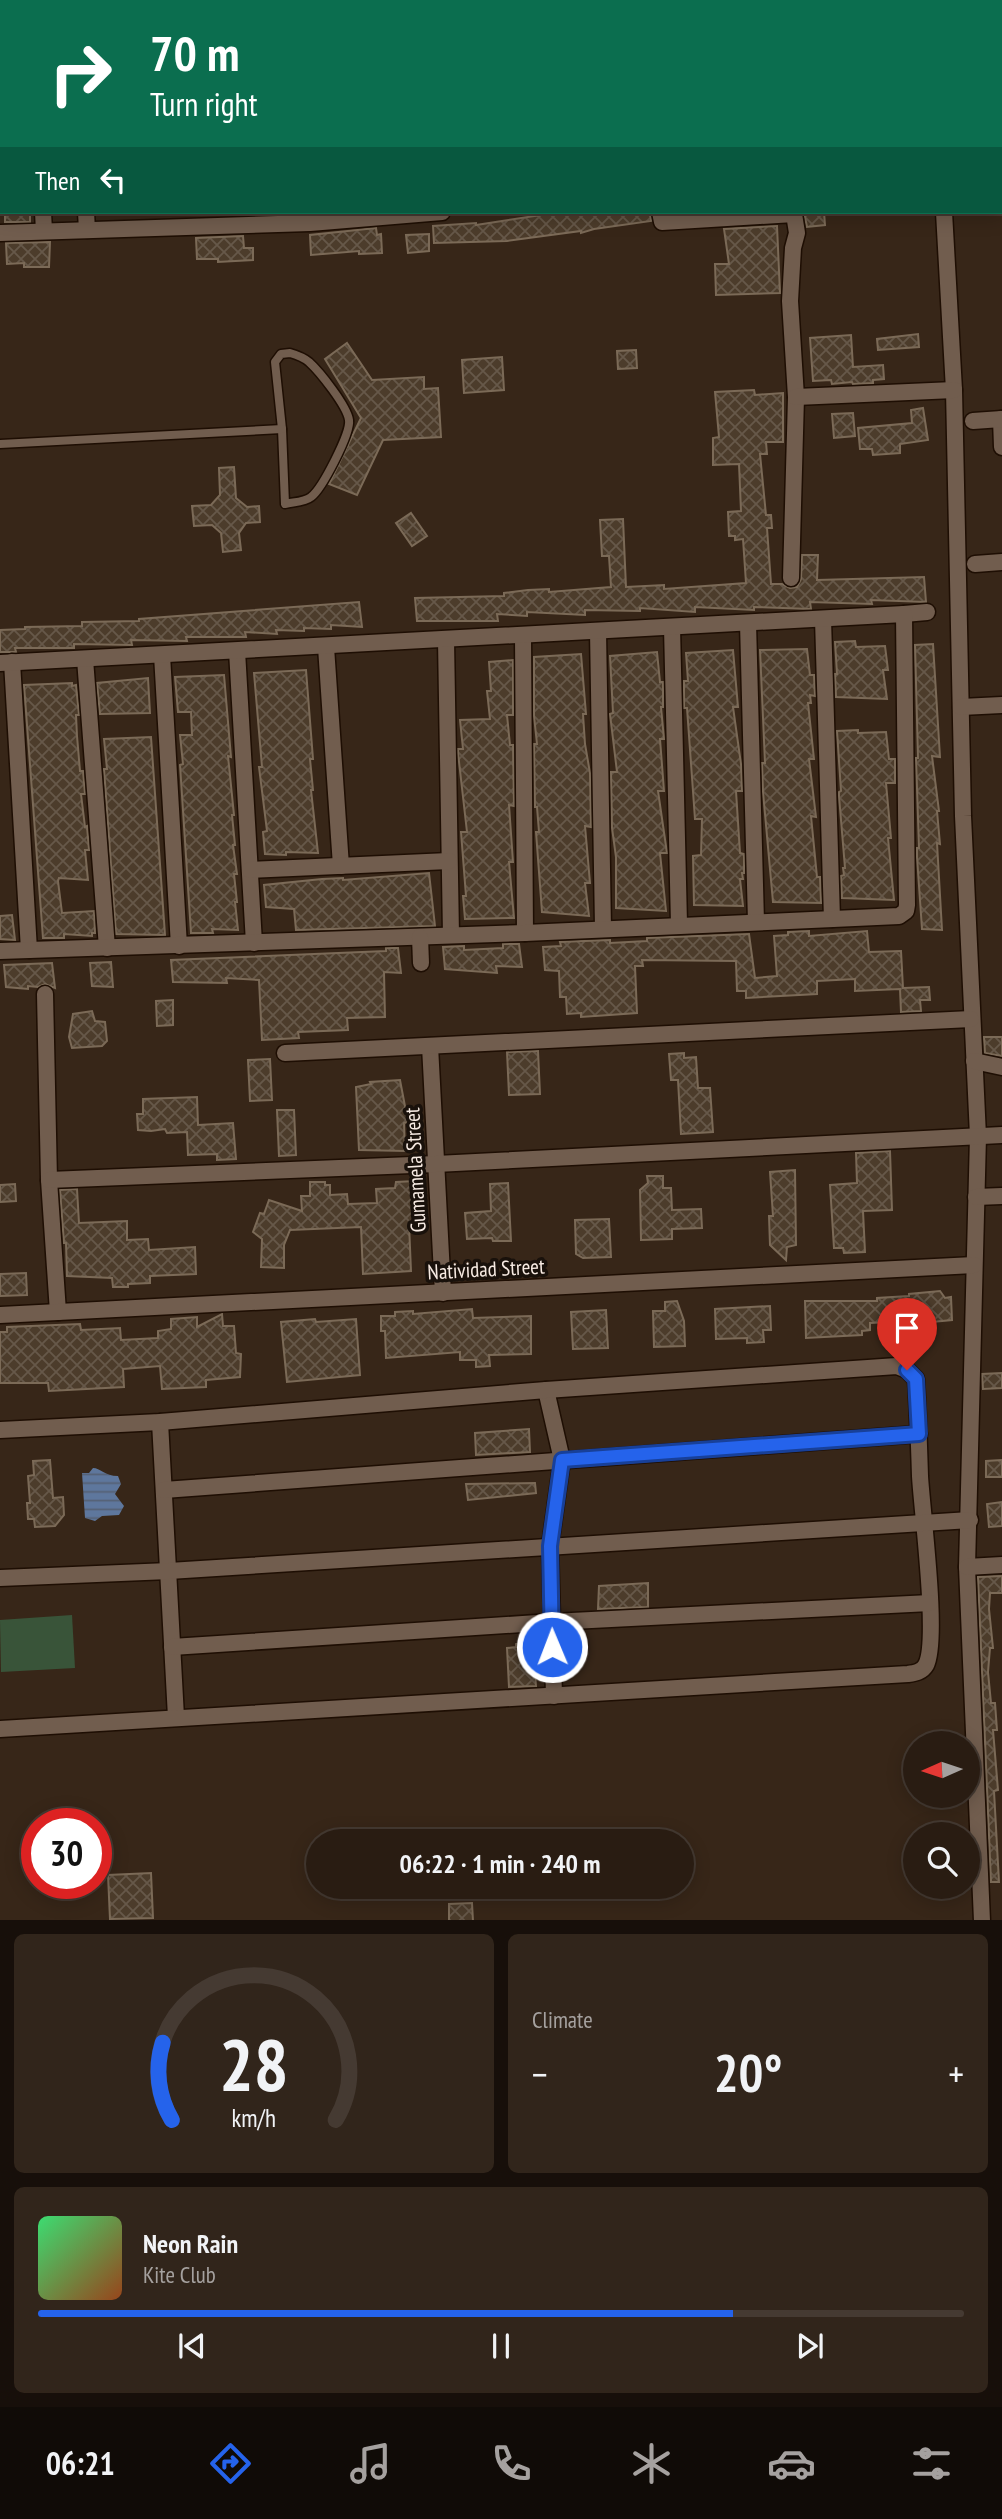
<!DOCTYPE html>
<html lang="en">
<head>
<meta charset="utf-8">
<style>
  body { margin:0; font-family:"PT Sans Narrow",sans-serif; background:#31251b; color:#f1f3f6; height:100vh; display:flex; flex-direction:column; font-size:26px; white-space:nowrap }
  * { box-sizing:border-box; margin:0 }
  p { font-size:23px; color:#a5a19f }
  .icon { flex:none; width:38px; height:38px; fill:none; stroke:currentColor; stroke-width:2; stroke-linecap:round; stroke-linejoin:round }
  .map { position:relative; height:1920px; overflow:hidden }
  .sheet { display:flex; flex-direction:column; gap:14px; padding:14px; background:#170f0a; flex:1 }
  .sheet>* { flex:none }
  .top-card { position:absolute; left:0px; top:0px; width:1003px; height:214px; box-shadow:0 4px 18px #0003,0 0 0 2px #453a32; background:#0b6e4f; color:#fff; overflow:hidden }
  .needle { width:46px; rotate:267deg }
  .fabs { position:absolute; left:903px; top:1731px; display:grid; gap:14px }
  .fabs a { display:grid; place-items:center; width:77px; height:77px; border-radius:50%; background:#291c12; box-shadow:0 4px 18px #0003,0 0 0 2px #453a32; font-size:35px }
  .speed { position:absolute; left:21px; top:1808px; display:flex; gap:14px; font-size:35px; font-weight:700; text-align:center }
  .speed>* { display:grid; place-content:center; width:91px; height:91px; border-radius:50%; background:#291c12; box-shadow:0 4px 18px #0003,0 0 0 2px #453a32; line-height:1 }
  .speed .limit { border:10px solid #d22; background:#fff; color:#111 }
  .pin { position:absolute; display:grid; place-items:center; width:60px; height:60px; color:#fff; margin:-72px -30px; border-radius:50% 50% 50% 0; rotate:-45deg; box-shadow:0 0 7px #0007 }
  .pin .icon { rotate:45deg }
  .me { position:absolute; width:77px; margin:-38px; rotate:359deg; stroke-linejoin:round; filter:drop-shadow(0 0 5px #0008) }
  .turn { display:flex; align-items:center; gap:24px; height:147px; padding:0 35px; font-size:32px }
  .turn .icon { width:91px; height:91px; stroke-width:2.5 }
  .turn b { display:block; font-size:49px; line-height:60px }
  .then { display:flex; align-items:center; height:66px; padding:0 35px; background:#0003; gap:14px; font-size:26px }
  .big { font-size:52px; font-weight:700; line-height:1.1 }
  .sheet .tile { flex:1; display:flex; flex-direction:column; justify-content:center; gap:10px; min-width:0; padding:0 24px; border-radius:10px; background:#31251b }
  .sheet .dial { align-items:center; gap:0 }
  .dial svg { height:182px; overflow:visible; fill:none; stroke:#453a32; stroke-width:7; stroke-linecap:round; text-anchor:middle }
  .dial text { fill:#f1f3f6; stroke:none }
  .song { display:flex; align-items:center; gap:21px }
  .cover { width:84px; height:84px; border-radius:10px; background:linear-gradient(135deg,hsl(140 70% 55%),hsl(20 70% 35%)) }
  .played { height:7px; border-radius:4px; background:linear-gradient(90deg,#2563eb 75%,#453a32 75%) }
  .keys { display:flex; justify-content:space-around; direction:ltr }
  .heat { display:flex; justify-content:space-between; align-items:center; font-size:38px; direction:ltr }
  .sheet .tiles { flex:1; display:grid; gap:14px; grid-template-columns:1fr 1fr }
  .tile:last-child { grid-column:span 2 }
  .trip { position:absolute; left:306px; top:1829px; width:388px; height:70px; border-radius:35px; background:#291c12; box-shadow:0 4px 18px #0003,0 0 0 2px #453a32; font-weight:700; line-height:70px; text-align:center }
  .tabs { display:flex; height:112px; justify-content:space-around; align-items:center; background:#100b07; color:#a5a19f }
  .tabs .icon { width:49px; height:49px }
  .tabs .active { color:#2563eb }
  .tabs b { font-size:32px; color:#f1f3f6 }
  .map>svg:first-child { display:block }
  .garden { fill:#395439 }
  .water { fill:url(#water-rules) }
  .building { fill:url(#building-cross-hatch); stroke:#7b6a57; stroke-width:2 }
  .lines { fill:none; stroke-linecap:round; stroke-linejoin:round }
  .service-casing { stroke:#1e0e03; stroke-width:11 }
  .minor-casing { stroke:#1e0e03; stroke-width:19 }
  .service { stroke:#715d4e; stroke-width:8 }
  .minor { stroke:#715d4e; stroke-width:16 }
  .route-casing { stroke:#184099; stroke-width:18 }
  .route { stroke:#2563eb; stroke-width:12 }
  .labels { text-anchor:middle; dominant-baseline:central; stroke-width:7; stroke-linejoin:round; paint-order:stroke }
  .street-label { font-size:21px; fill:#f6eae2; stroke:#19110b }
</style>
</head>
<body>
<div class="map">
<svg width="1002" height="1921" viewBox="0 0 1002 1921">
  <defs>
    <pattern id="water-rules" width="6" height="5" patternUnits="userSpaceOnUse" patternTransform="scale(1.75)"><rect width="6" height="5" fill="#5e779d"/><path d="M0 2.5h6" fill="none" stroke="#556175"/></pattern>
    <pattern id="building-cross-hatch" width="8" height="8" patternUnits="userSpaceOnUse" patternTransform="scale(1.75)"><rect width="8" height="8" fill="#4c3c2b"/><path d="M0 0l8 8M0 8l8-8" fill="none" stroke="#665849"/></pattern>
  </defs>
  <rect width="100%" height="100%" fill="#372618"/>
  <!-- garden -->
  <polygon class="garden" points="72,1615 75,1668 1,1672 0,1620"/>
  <!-- water -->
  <path class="water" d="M93,1468C100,1468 105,1476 118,1476L121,1484L115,1494L124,1506L119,1515L102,1516L95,1521L85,1518L82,1473H89Z"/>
  <!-- building -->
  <g class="building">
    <rect x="5" y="212" width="25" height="10"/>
    <polygon points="561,212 650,212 651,221 594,229 581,233 581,231 507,241 434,243 433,226 476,223 476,225"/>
    <polygon points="804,212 824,212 825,225 807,227"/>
    <polygon points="777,226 780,293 716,295 715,264 729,264 724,229"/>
    <polygon points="376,228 377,235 381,234 382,253 359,254 359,251 311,255 310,235"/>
    <polygon points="429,234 429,251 408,253 406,235"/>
    <polygon points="243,236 244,248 253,248 253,260 218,262 218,259 197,259 196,238"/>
    <polygon points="50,242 49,267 24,267 24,263 7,264 6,243"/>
    <polygon points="918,334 919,347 878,350 877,339"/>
    <polygon points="851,335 853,367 883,365 884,379 873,380 873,383 853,384 852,382 832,384 831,380 813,381 810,338"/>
    <polygon points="347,343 372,380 424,377 424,389 438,388 441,437 383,440 357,495 329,484 361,418 325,359"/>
    <polygon points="636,350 637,368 618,369 617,351"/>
    <polygon points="502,357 504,390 464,393 462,360"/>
    <polygon points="754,390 755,395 783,393 783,442 766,442 767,454 760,454 766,515 771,515 772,528 767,528 771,584 782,584 790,588 797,587 801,579 802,555 818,555 817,580 924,577 926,602 871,600 872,604 810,602 811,609 754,607 754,610 695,607 695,612 640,608 640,611 585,610 585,615 527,612 527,616 497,614 498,621 417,621 415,598 504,596 504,593 528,590 549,589 549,592 611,587 609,556 602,556 600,520 623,519 626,587 664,585 664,589 746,583 743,539 735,540 735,536 729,536 728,512 741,511 739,464 713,465 713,438 719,437 715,392"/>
    <polygon points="923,408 928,440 900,444 900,453 873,455 872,449 860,449 858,428 912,423 911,410"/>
    <polygon points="853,413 855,436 834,438 832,414"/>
    <polygon points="234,467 236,498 247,507 259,506 260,522 246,523 239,533 241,550 223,552 221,533 212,525 194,526 192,506 211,505 220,495 219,468"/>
    <polygon points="411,513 427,536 412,546 396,523"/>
    <polygon points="359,602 362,627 331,625 331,629 304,628 304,631 276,630 277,634 245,632 246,637 186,637 187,641 131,640 132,645 74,644 74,648 15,648 16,652 0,652 0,630 25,629 25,627 82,626 82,622 139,621 139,619"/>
    <polygon points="855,641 856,647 885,646 888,670 883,670 887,699 836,697 835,674 837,674 835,642"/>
    <polygon points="933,644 940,757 932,756 939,811 937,811 940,844 937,843 942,930 922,929 917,857 917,848 919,848 916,758 918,758 915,645"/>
    <polygon points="807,649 810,675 814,675 815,696 810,695 811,703 808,703 814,759 809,759 816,817 811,816 817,877 820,877 821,903 773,902 763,792 762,763 765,763 760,650"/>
    <polygon points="733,650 738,707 733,707 741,764 742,791 736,791 740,853 744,854 744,873 742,873 743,879 740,879 743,906 694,905 693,856 701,855 702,819 695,819 687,708 684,708 684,681 688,681 686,653"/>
    <polygon points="657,652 660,682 663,682 663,707 661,707 664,739 660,739 664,791 658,791 667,853 660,853 666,911 616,908 616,857 612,828 611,772 617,772 610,714 613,713 610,656"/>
    <polygon points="581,654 586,714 583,714 585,744 590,773 591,827 585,826 590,883 585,883 589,916 542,912 536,832 539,832 537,807 535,807 534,744 537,744 534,716 534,657"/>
    <polygon points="513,660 513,715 507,715 510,745 513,745 514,806 509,805 513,862 509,862 514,918 465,919 463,896 466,896 461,832 467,832 458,753 458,749 463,749 460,720 490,719 487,691 491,691 489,662"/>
    <polygon points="306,670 313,759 310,759 313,790 311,790 318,853 286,852 286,855 265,854 263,832 267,831 259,767 262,767 254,673"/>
    <polygon points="224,675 231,757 228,756 234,815 232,815 235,845 233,845 237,874 234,874 237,902 235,902 238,930 212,929 213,933 191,933 180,765 183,764 180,735 192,735 191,712 178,712 175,677"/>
    <polygon points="148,678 150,713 100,714 97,683"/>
    <polygon points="72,683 72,686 76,685 79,715 76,715 77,736 80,771 83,771 85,794 81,794 85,827 87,826 89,850 85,850 88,880 59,878 58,881 62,913 94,911 95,933 92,933 92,936 64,934 64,938 43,938 24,685"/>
    <polygon points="858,730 858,733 886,732 889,759 895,759 895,783 886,783 891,838 888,838 894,900 842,898 841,876 844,875 843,868 845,868 839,796 839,792 841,791 837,731"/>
    <polygon points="151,737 165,935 116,934 104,769 107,769 104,739"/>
    <polygon points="429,873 435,926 296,930 294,909 266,907 264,885 322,879 343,878 343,880"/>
    <polygon points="12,915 15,940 0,939 0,916"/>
    <polygon points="809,931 809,936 867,931 869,952 901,951 903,988 929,987 930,1000 920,1000 921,1011 901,1012 900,989 855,991 855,979 817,981 817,994 746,998 746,991 737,991 736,961 642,960 643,966 635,966 637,1013 581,1017 581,1013 567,1014 566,997 560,997 559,971 545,970 543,947 561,946 560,942 610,940 610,943 647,941 647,938 749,934 755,978 777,976 774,936 788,935 788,932"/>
    <polygon points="503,944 519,944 522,967 496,966 497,973 445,969 443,947 464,946 464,950 503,948"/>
    <polygon points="386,948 398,948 401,973 384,972 385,1017 347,1018 348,1030 298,1032 299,1038 262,1040 259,980 226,978 227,983 173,982 171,960 386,951"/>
    <polygon points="111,962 113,987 92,986 90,963"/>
    <polygon points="52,963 55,988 45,984 38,987 28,986 28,989 6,987 4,965"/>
    <polygon points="173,1000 173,1025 157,1026 156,1001"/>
    <polygon points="92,1011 95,1021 105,1022 107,1041 102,1046 72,1048 69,1037 73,1014"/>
    <polygon points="984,1037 1002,1037 1002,1056 985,1053"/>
    <polygon points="538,1051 540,1094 509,1095 507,1052"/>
    <polygon points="684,1053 684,1058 696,1057 698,1088 710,1088 713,1132 681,1134 678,1080 671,1080 669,1054"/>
    <polygon points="270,1059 272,1100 250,1101 248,1060"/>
    <polygon points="400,1080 408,1122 404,1123 405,1151 359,1150 356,1087 371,1084 370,1082"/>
    <polygon points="197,1097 198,1125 233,1123 236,1159 217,1160 217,1154 188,1155 187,1132 167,1133 165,1129 151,1131 138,1130 137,1114 143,1114 143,1099"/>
    <polygon points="277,1110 294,1110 296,1155 279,1156"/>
    <polygon points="890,1151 892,1210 863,1211 865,1252 844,1253 843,1248 834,1248 830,1185 857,1183 856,1153"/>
    <polygon points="795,1170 796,1245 787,1247 786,1260 770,1245 769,1216 773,1216 770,1172"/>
    <polygon points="647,1176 663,1176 663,1188 671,1188 672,1210 701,1209 702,1228 672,1229 672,1239 641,1240 640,1190 648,1183"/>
    <polygon points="415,1181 417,1224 409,1224 411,1271 363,1274 361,1227 290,1230 284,1245 284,1268 261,1267 262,1239 253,1232 260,1213 264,1214 269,1200 302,1211 301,1196 310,1196 310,1182 325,1182 325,1185 330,1185 330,1195 347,1194 348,1204 377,1203 376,1189 395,1188 396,1182"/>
    <polygon points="508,1183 511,1241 493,1241 492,1238 467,1239 465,1213 491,1211 490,1184"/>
    <polygon points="15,1184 16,1201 0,1202 0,1185"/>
    <polygon points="77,1189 79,1223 127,1221 127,1240 148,1239 149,1250 195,1247 196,1274 150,1276 150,1283 128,1284 128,1287 113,1287 112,1278 67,1276 66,1243 64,1243 60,1190"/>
    <polygon points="609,1219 611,1257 583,1258 576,1254 575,1220"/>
    <polygon points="26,1273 27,1295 0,1296 0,1274"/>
    <polygon points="940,1291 945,1298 951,1297 952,1320 911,1324 911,1321 870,1323 870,1330 862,1331 862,1335 806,1338 805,1301 877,1301 877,1298 909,1296 909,1294"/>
    <polygon points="677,1301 684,1321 685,1346 654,1347 653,1311 665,1311 665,1302"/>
    <polygon points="770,1306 771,1330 763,1330 764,1342 747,1343 747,1338 716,1339 715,1309"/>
    <polygon points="472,1309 473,1318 531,1316 531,1354 489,1355 490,1366 476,1367 476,1360 460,1360 460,1352 386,1358 385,1331 381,1331 381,1316 395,1316 395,1312 413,1311 413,1314"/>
    <polygon points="606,1310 608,1348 573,1349 571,1312"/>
    <polygon points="222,1314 223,1326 234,1326 236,1353 241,1354 240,1377 206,1380 206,1387 162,1389 160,1366 123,1369 124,1387 49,1391 48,1383 0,1383 0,1332 7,1332 7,1327 80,1324 81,1330 120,1328 121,1340 158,1338 158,1331 171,1329 171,1319 197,1317 197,1327"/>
    <polygon points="315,1319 316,1322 356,1319 360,1375 287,1382 281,1322"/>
    <polygon points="1002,1373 1002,1388 983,1389 982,1374"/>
    <polygon points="529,1429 530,1452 476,1455 475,1433"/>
    <polygon points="50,1460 53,1498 63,1497 64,1515 55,1526 35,1527 34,1519 28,1519 27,1503 30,1503 28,1476 34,1475 33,1461"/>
    <polygon points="1002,1460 1002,1477 986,1477 986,1461"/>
    <polygon points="535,1483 536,1493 468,1500 466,1484"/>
    <polygon points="1002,1502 1002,1526 989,1527 987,1504"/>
    <polygon points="1002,1576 1002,1593 990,1593 989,1609 993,1648 990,1648 988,1672 991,1703 995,1703 997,1730 993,1730 998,1790 994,1791 999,1882 991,1882 978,1577"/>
    <polygon points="648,1583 648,1607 598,1609 599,1586"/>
    <polygon points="522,1643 533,1644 536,1686 509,1687 507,1648 516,1647 516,1644"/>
    <polygon points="151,1873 153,1918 110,1919 108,1875"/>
    <polygon points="472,1903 473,1921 449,1921 449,1904"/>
  </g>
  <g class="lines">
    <defs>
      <g id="service">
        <path d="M290,353C297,355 303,357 309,362C320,372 347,406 349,420C351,433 322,489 311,497C305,502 293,502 285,504L282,429L275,362L281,354Z"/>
        <polyline points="0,444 282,429"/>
      </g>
      <g id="minor">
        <polyline points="141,0 141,2"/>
        <polyline points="262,0 262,2"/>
        <polyline points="331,0 331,2"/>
        <polyline points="393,0 393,2"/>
        <polyline points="456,0 456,2"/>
        <polyline points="508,0 508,2"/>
        <polyline points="582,0 582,2"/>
        <polyline points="650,0 650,2"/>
        <polyline points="933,0 933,2"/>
        <polyline points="0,19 2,19"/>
        <polyline points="0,112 2,112"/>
        <polyline points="43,212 44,231"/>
        <polyline points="86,212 87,230"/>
        <polyline points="660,212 662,222 794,214 797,233 793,248 790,301 796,397 791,578"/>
        <polyline points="944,212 954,390 963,816 978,1136 967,1567 982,1921"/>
        <polyline points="0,233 310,223 442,212"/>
        <polyline points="796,397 954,390"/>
        <polyline points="1001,419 1002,447"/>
        <polyline points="973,421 1002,419"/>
        <polyline points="975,564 1002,562"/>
        <polyline points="904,614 927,612"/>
        <polyline points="823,619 832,919"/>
        <polyline points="748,623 756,922"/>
        <polyline points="672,627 679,924"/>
        <polyline points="598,631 603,928"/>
        <polyline points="523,636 525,933"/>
        <polyline points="446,640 451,935"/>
        <polyline points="326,647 341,866"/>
        <polyline points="237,651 254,943"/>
        <polyline points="162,655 179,946"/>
        <polyline points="85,659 107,948"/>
        <polyline points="12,662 29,950"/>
        <polyline points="0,663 904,614 907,905 906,911 899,916 525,933 0,951"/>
        <polyline points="961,707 1002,705"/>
        <polyline points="250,870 449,861"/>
        <polyline points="420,937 421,963"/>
        <polyline points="45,994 49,1180 58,1312"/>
        <polyline points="430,1046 443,1293"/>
        <polyline points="285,1053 971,1019"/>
        <polyline points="974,1061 1002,1067"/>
        <polyline points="49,1180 436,1164 1002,1135"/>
        <polyline points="976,1197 1002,1196"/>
        <polyline points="0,1315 974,1265"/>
        <polyline points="546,1390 562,1460 550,1546 554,1696"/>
        <polyline points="160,1422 176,1717"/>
        <path d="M0,1430L160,1422L546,1390L897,1366L907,1370L916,1379C918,1412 919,1444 920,1476C922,1512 939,1640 926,1665C922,1672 915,1673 908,1674L0,1729"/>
        <polyline points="164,1490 919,1434"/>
        <polyline points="967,1567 1002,1565"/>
        <polyline points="0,1578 169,1571 970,1520"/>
        <polyline points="172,1647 552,1622 930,1603"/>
      </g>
    </defs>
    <!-- service casing -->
    <use href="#service" class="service-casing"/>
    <!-- minor casing -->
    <use href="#minor" class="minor-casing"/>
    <!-- service -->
    <use href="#service" class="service"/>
    <!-- minor -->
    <use href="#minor" class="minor"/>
  </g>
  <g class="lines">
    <defs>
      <polyline id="route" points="552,1647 550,1546 562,1460 919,1434 916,1379 907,1370"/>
    </defs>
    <!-- route casing -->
    <use href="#route" class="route-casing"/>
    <!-- route -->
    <use href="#route" class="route"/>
  </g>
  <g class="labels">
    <!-- street labels -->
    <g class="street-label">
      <text transform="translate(415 1170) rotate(-93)">Gumamela Street</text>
      <text transform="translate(486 1269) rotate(-3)">Natividad Street</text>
    </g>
  </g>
</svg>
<div class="fabs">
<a><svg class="needle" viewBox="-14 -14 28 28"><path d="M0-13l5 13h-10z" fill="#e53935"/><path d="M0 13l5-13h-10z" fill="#a5a19f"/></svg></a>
<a><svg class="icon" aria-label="search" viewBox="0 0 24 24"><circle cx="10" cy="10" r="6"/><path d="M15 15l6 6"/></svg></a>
</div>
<div class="speed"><div class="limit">30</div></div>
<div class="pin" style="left:907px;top:1370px;background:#d93025"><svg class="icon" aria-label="arrive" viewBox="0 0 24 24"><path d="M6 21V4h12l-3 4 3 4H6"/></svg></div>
<svg class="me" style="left:552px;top:1647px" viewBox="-20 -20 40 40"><circle r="17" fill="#2563eb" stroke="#fff" stroke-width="3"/><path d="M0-11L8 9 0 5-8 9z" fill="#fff"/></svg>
<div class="trip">06:22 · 1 min · 240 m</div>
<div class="top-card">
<div class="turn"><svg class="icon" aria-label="right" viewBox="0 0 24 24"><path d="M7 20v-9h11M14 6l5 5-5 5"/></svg><div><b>70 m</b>Turn right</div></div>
<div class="then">Then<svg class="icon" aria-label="left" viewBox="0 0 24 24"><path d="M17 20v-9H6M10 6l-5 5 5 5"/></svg></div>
</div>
</div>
<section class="sheet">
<div class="tiles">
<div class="tile dial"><svg viewBox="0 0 100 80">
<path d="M14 69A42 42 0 1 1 86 69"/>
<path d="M14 69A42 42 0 0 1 10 35" stroke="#2563eb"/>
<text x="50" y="56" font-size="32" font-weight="700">28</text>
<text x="50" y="72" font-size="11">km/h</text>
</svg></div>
<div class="tile"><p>Climate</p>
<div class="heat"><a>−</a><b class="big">20°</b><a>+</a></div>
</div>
<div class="tile">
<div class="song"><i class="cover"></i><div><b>Neon Rain</b><p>Kite Club</p></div></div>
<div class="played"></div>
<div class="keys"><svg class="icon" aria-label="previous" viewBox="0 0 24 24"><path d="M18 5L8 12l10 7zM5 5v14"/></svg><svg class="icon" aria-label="pause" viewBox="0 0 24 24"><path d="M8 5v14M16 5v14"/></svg><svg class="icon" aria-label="next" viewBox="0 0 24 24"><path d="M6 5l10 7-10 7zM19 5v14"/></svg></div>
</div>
</div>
</section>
<nav class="tabs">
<b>06:21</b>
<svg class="icon active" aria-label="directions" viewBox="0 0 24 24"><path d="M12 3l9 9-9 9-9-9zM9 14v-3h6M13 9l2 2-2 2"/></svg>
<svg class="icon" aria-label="music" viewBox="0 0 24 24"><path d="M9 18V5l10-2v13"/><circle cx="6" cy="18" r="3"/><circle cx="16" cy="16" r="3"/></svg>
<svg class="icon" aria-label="phone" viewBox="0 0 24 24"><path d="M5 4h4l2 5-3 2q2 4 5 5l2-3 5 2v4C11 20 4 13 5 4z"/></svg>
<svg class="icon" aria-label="climate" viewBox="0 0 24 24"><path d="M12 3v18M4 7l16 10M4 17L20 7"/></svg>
<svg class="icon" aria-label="car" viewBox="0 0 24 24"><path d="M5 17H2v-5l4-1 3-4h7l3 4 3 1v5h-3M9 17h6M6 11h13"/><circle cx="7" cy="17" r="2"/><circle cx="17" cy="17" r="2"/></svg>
<svg class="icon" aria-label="filters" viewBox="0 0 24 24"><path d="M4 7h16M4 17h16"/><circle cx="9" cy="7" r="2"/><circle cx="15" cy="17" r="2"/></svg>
</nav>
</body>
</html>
